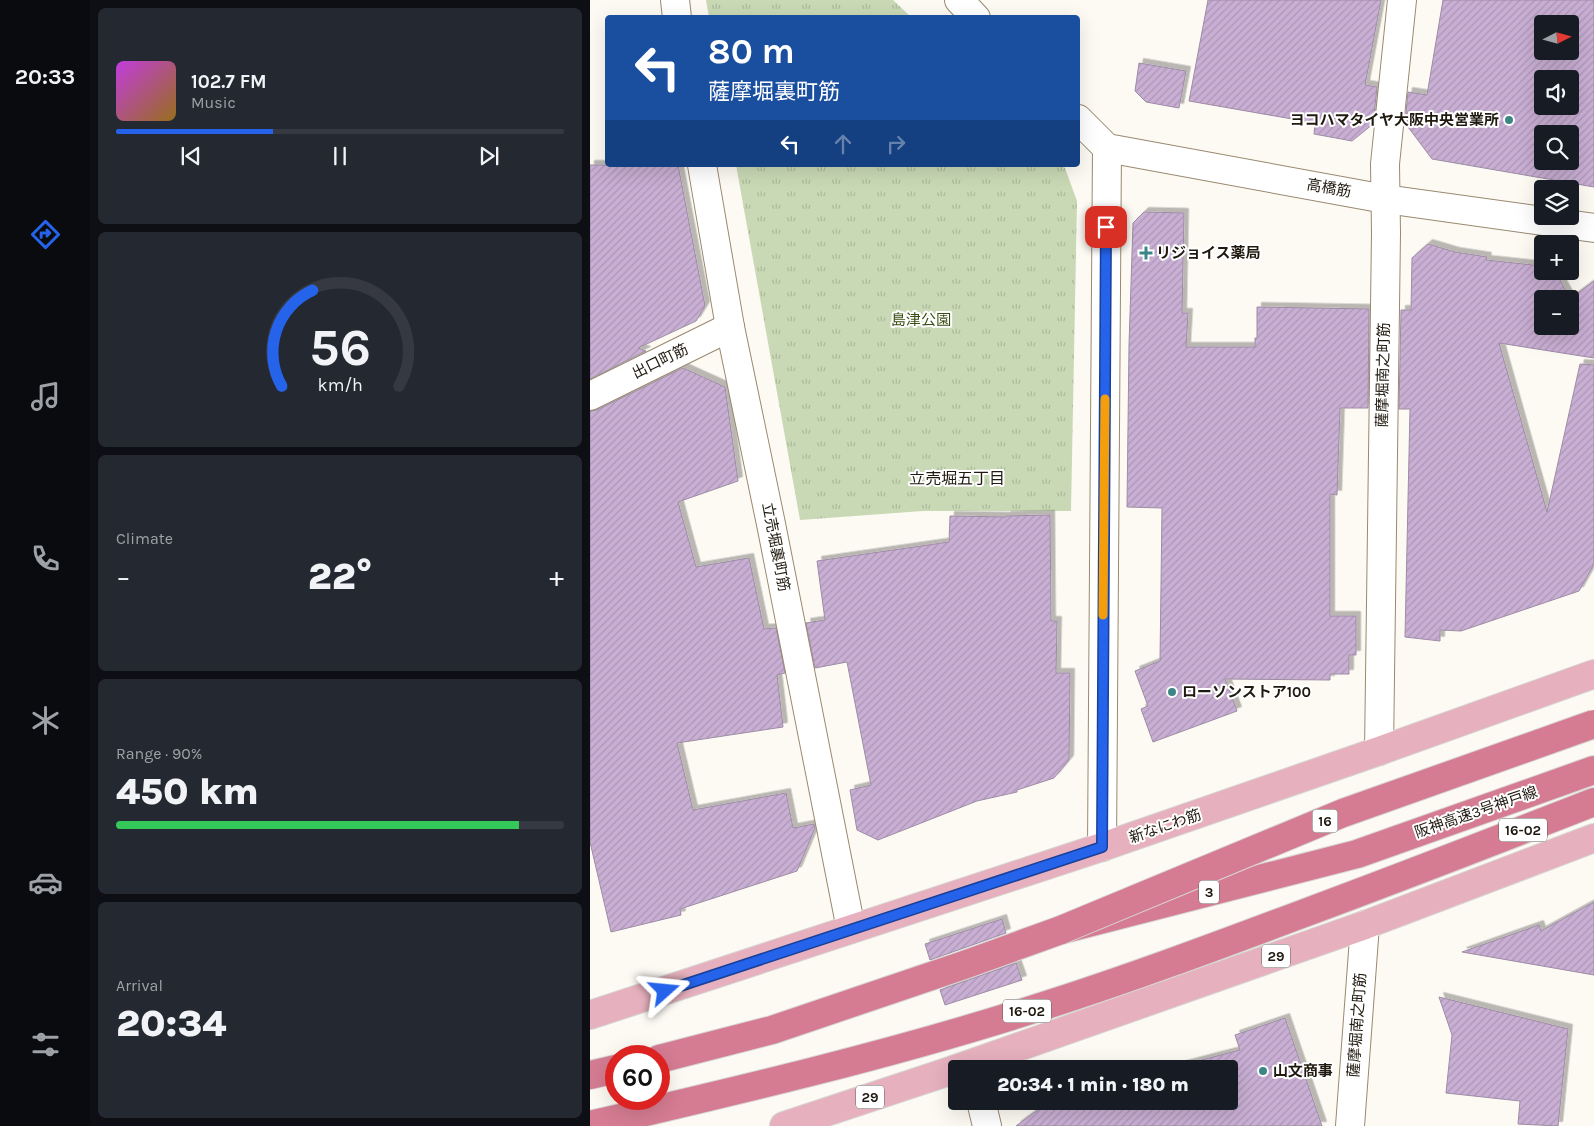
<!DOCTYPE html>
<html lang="en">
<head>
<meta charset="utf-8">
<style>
  body { margin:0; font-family:Karla,"Noto Sans JP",sans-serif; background:#242831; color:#f1f3f6; height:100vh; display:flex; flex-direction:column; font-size:19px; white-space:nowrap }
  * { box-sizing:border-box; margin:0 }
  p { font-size:16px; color:#9ea1a6 }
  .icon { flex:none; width:28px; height:28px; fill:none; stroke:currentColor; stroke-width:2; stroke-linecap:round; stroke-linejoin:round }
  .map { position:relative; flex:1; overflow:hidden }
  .side { display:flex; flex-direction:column; gap:8px; padding:8px; background:#0d0f14; width:500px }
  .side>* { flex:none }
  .guide { position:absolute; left:15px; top:15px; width:475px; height:152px; border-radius:5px; box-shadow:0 5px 20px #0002; background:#1a4fa0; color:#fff; overflow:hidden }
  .needle { width:32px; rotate:84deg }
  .buttons { position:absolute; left:944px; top:15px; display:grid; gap:10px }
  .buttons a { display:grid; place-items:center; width:45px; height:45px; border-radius:5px; background:#171b24; box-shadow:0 5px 20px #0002; font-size:25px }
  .speed { position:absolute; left:15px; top:1045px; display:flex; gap:10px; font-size:25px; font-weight:700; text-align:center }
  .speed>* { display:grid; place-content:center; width:65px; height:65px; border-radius:50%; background:#171b24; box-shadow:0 5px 20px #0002; line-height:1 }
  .speed .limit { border:8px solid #d22; background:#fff; color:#111 }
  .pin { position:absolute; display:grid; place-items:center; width:42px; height:42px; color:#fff; margin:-21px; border-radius:10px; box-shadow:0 2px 8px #0006 }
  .me { position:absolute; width:55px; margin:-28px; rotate:72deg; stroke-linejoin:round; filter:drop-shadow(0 0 4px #0008) }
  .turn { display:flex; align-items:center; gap:18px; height:105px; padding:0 20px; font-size:22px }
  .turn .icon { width:65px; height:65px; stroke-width:2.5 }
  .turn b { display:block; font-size:35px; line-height:42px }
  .lanes { display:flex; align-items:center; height:48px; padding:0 20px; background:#0003; justify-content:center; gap:25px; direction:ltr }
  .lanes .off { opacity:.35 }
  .big { font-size:38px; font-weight:800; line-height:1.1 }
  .side .card { flex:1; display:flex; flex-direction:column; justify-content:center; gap:8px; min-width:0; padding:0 18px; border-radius:8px; background:#242831 }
  .side .dial { align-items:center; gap:0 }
  .dial svg { height:130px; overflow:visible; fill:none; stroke:#363941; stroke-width:7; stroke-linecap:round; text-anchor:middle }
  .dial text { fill:#f1f3f6; stroke:none }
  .song { display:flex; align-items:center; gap:15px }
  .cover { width:60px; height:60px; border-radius:8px; background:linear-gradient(135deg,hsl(290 70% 55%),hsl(40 70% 35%)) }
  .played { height:5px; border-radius:2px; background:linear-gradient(90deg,#2563eb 35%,#363941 35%) }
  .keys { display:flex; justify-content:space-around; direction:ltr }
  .heat { display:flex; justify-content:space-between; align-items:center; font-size:28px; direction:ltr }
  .charge { height:8px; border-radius:4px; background:linear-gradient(90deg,#34c759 90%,#363941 0) }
  .trip { position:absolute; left:358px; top:1060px; width:290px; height:50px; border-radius:5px; background:#171b24; box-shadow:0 5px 20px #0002; font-weight:800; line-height:50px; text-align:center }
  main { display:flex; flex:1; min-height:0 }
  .menu { display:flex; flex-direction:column; width:90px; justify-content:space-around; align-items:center; background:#090b0e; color:#9ea1a6 }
  .menu .icon { width:35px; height:35px }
  .menu .active { color:#2563eb }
  .menu b { font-size:22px; color:#f1f3f6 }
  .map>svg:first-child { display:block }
  .park { fill:url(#park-tufts) }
  .building { fill:url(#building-hatch); stroke:#9d8ca4; fill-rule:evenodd; filter:url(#shadow) }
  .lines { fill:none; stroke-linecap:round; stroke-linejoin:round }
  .minor-casing { stroke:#99896f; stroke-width:30 }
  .major-casing { stroke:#d7d6d4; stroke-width:30 }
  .highway-casing { stroke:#d7d6d4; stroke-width:30 }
  .minor { stroke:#fff; stroke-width:28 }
  .major { stroke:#e6b0be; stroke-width:28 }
  .highway { stroke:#d57c92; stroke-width:28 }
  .highway-bridge-casing { stroke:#d7d6d4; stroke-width:30; stroke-linecap:butt }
  .highway-bridge { stroke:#d57c92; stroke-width:28 }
  .route-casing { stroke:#184099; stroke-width:12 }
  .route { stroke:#2563eb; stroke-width:9 }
  .slow { stroke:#f59e0b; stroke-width:9 }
  .poi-dot { fill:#3d8687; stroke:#fff; stroke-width:2 }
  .labels { text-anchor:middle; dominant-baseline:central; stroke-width:4; stroke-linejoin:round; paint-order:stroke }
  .shield { fill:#fff; stroke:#625e57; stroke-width:1 }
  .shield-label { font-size:14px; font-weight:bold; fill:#1f190f }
  .poi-label { font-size:15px; font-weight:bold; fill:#1f190f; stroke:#fff; text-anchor:start }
  .street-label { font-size:15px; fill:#1f190f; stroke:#fff }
  .park-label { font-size:15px; fill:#3a4f11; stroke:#fff }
  .neighbourhood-label { font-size:16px; fill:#1f190f; stroke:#fff }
</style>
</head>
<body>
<main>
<nav class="menu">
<b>20:33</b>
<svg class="icon active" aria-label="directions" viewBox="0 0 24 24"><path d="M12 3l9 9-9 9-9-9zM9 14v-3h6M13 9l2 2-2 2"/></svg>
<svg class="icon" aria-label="music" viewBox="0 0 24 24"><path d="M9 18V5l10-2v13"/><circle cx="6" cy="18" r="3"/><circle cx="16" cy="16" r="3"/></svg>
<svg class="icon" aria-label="phone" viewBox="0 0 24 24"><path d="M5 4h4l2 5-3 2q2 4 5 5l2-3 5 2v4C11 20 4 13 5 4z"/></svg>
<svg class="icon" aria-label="climate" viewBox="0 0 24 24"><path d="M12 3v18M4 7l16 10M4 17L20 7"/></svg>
<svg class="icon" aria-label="car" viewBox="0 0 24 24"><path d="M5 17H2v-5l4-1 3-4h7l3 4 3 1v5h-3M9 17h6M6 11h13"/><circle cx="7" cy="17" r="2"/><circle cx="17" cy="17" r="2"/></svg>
<svg class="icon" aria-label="filters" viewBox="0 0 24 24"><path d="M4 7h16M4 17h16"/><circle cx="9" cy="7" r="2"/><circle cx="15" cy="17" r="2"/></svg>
</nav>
<section class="side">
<div class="card">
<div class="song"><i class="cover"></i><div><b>102.7 FM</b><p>Music</p></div></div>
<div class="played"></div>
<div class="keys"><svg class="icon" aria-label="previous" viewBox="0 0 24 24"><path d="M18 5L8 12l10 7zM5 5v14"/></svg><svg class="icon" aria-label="pause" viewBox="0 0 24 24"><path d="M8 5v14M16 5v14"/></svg><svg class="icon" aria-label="next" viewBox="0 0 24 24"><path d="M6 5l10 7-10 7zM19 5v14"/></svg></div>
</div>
<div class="card dial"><svg viewBox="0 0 100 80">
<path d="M14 69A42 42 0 1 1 86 69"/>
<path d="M14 69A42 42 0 0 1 33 10" stroke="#2563eb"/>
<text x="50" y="56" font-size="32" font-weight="700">56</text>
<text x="50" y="72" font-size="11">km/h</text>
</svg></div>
<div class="card"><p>Climate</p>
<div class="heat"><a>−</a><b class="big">22°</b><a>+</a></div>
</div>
<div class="card"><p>Range · 90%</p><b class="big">450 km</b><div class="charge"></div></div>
<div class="card"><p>Arrival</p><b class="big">20:34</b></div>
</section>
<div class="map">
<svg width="1004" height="1126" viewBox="0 0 1004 1126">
  <defs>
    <pattern id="park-tufts" width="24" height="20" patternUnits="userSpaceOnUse" patternTransform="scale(1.25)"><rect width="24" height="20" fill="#c9d9b5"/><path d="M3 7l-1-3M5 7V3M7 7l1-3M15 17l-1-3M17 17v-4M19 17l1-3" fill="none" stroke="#acba9a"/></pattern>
    <pattern id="building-hatch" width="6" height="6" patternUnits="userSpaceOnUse" patternTransform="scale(1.25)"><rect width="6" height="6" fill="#c9afd4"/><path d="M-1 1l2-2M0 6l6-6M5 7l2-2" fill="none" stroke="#ac96b5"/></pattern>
    <filter id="shadow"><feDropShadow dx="4.5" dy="-4.5" stdDeviation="0" flood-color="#0004"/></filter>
  </defs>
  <rect width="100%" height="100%" fill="#fdfaf4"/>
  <!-- park -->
  <g class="park">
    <polygon points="116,0 303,0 321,17 119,17"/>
    <polygon points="146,165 472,165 475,168 487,201 481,511 333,511 210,520"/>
  </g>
  <!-- building -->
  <g class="building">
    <polygon points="618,0 791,0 775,85 787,87 783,124 762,141 724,134 725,123 599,101"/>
    <path d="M853,0H1004V187L842,159L815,123L818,92L837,95ZM952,24H980V51H952ZM952,79H980V106H952ZM952,134H980V161H952Z"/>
    <polygon points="549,63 596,71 589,108 556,102 545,91"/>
    <polygon points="0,165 88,165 115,306 106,321 48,348 56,351 0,379"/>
    <polygon points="554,212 594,213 592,313 598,313 596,347 665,347 665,338 667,338 667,307 779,309 778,408 750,408 747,495 740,494 740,616 766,616 766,655 759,655 759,674 740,674 740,680 635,679 647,711 563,742 551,709 558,706 545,671 570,661 572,508 537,507 539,345 543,223"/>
    <polygon points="838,244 865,252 897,257 896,260 952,266 952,271 965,271 980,299 952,299 952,326 980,326 980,299 1004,281 1004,358 909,343 957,512 990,364 1004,365 1004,564 989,591 871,631 850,630 850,641 815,637 820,409 809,409 811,310 821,310 822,258"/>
    <polygon points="93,368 135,387 148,481 88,502 106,567 159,558 174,629 186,628 195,673 187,675 193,727 87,743 103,810 196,793 203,828 224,824 225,828 207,871 90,909 91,915 21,932 0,842 0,411 7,410"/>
    <polygon points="460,515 461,621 467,621 466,673 480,673 479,760 464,778 427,790 427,792 387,801 288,840 267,830 260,790 281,785 257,662 225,668 216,623 235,620 227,561 359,542 360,516 416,517 416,516"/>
    <polygon points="1004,902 1004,975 872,952 949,925 951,931"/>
    <polygon points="412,919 416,933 340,960 335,944"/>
    <polygon points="426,963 432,980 355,1005 350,990"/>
    <polygon points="849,997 978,1029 968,1126 928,1124 930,1101 856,1093 862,1035"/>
    <polygon points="695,1018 732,1126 426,1126 460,1101 639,1101 639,1069 577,1069 650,1050 645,1035"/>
  </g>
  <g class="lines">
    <defs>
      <g id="minor">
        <polyline points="85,0 87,18"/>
        <polyline points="369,0 386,18"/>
        <polyline points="488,119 517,148 795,199 1004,228"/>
        <polyline points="112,165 140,327 181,524 261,929"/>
        <polyline points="0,396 140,327"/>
        <polyline points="789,751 796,233 795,164 812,0"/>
        <polyline points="512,847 517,148"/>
        <polyline points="391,1101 397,1126"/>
        <polyline points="760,1126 775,925"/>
      </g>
      <g id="major">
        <polyline points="0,1015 512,847 789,751 1004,674"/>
        <polyline points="366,1069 775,925 1004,838"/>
        <polyline points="194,1126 366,1069"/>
      </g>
      <g id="highway">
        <polyline points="69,1059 182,1030 374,965 471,930 767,854 1004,770"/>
        <polyline points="0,1075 26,1069"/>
        <path d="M0,1125C150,1090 300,1055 447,1008C536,980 624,947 712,914C809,878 907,840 1004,802"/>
      </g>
    </defs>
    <!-- minor casing -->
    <use href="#minor" class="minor-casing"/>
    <!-- major casing -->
    <use href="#major" class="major-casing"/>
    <!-- highway casing -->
    <use href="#highway" class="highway-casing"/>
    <!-- minor -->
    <use href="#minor" class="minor"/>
    <!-- major -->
    <use href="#major" class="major"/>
    <!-- highway -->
    <use href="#highway" class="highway"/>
    <defs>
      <polyline id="highway-bridge" points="471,930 753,813 1004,724"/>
    </defs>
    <!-- highway-bridge casing -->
    <use href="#highway-bridge" class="highway-bridge-casing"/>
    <!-- highway-bridge -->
    <use href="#highway-bridge" class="highway-bridge"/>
  </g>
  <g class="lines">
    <defs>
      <polyline id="route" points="75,991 512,847 516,227"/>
    </defs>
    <!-- route casing -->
    <use href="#route" class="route-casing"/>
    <!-- route -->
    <use href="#route" class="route"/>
    <!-- slow -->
    <polyline class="slow" points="513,615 515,399"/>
  </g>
  <!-- markers -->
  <g class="poi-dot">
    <circle cx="919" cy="120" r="5"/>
    <path d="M553.5 245.5h5v5h5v5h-5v5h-5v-5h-5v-5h5z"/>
    <circle cx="582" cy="692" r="5"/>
    <circle cx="673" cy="1071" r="5"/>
  </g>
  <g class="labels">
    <!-- shield labels -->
    <g class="shield">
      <rect x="722.5" y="809.5" width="25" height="23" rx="4"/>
      <rect x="909" y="818.5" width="48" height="23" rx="4"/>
      <rect x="609" y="880.5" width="20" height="23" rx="4"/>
      <rect x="672" y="944.5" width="28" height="23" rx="4"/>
      <rect x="413" y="999.5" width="48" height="23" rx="4"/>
      <rect x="266" y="1085.5" width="28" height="23" rx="4"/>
    </g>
    <g class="shield-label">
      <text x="735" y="821">16</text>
      <text x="933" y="830">16-02</text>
      <text x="619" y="892">3</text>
      <text x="686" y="956">29</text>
      <text x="437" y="1011">16-02</text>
      <text x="280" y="1097">29</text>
    </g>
    <!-- poi labels -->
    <g class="poi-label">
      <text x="909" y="120" text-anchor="end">ヨコハマタイヤ大阪中央営業所</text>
      <text x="566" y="253">リジョイス薬局</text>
      <text x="592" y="692">ローソンストア100</text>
      <text x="683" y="1071">山文商事</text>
    </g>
    <!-- street labels -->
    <g class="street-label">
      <text transform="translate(739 188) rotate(10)">高橋筋</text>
      <text transform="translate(70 361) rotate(-26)">出口町筋</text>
      <text transform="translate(793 375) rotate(-89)">薩摩堀南之町筋</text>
      <text transform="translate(186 547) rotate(79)">立売堀裏町筋</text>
      <text transform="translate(886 812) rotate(-19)">阪神高速3号神戸線</text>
      <text transform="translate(575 826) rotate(-19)">新なにわ筋</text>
      <text transform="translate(767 1025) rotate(-86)">薩摩堀南之町筋</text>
    </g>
    <!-- park labels -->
    <g class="park-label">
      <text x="331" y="320">島津公園</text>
    </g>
    <!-- neighbourhood labels -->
    <g class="neighbourhood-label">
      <text x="367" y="478">立売堀五丁目</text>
    </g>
  </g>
</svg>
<div class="buttons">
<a><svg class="needle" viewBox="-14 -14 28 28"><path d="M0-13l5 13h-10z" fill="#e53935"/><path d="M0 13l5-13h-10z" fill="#9ea1a6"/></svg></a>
<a><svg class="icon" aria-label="sound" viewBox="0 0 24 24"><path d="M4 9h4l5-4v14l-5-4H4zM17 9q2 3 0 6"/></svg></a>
<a><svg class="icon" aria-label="search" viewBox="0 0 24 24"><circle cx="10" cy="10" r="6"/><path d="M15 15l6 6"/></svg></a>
<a><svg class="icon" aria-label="layers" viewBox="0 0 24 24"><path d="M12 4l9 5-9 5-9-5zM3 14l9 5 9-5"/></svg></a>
<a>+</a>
<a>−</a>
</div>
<div class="speed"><div class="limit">60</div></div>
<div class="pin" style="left:516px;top:227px;background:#d93025"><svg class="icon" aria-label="arrive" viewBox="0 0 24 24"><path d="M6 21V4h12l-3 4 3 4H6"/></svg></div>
<svg class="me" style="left:75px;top:991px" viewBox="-20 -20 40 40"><path d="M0-17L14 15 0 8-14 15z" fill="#2563eb" stroke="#fff" stroke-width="4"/></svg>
<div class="trip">20:34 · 1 min · 180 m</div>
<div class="guide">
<div class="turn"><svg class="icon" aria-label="left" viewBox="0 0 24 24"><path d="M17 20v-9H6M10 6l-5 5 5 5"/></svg><div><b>80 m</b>薩摩堀裏町筋</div></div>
<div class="lanes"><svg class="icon" aria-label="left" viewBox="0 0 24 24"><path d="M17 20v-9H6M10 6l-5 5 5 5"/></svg><svg class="icon off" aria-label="ahead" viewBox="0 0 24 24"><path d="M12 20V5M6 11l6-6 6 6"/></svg><svg class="icon off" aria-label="right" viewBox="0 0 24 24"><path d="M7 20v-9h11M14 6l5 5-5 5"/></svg></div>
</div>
</div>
</main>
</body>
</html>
